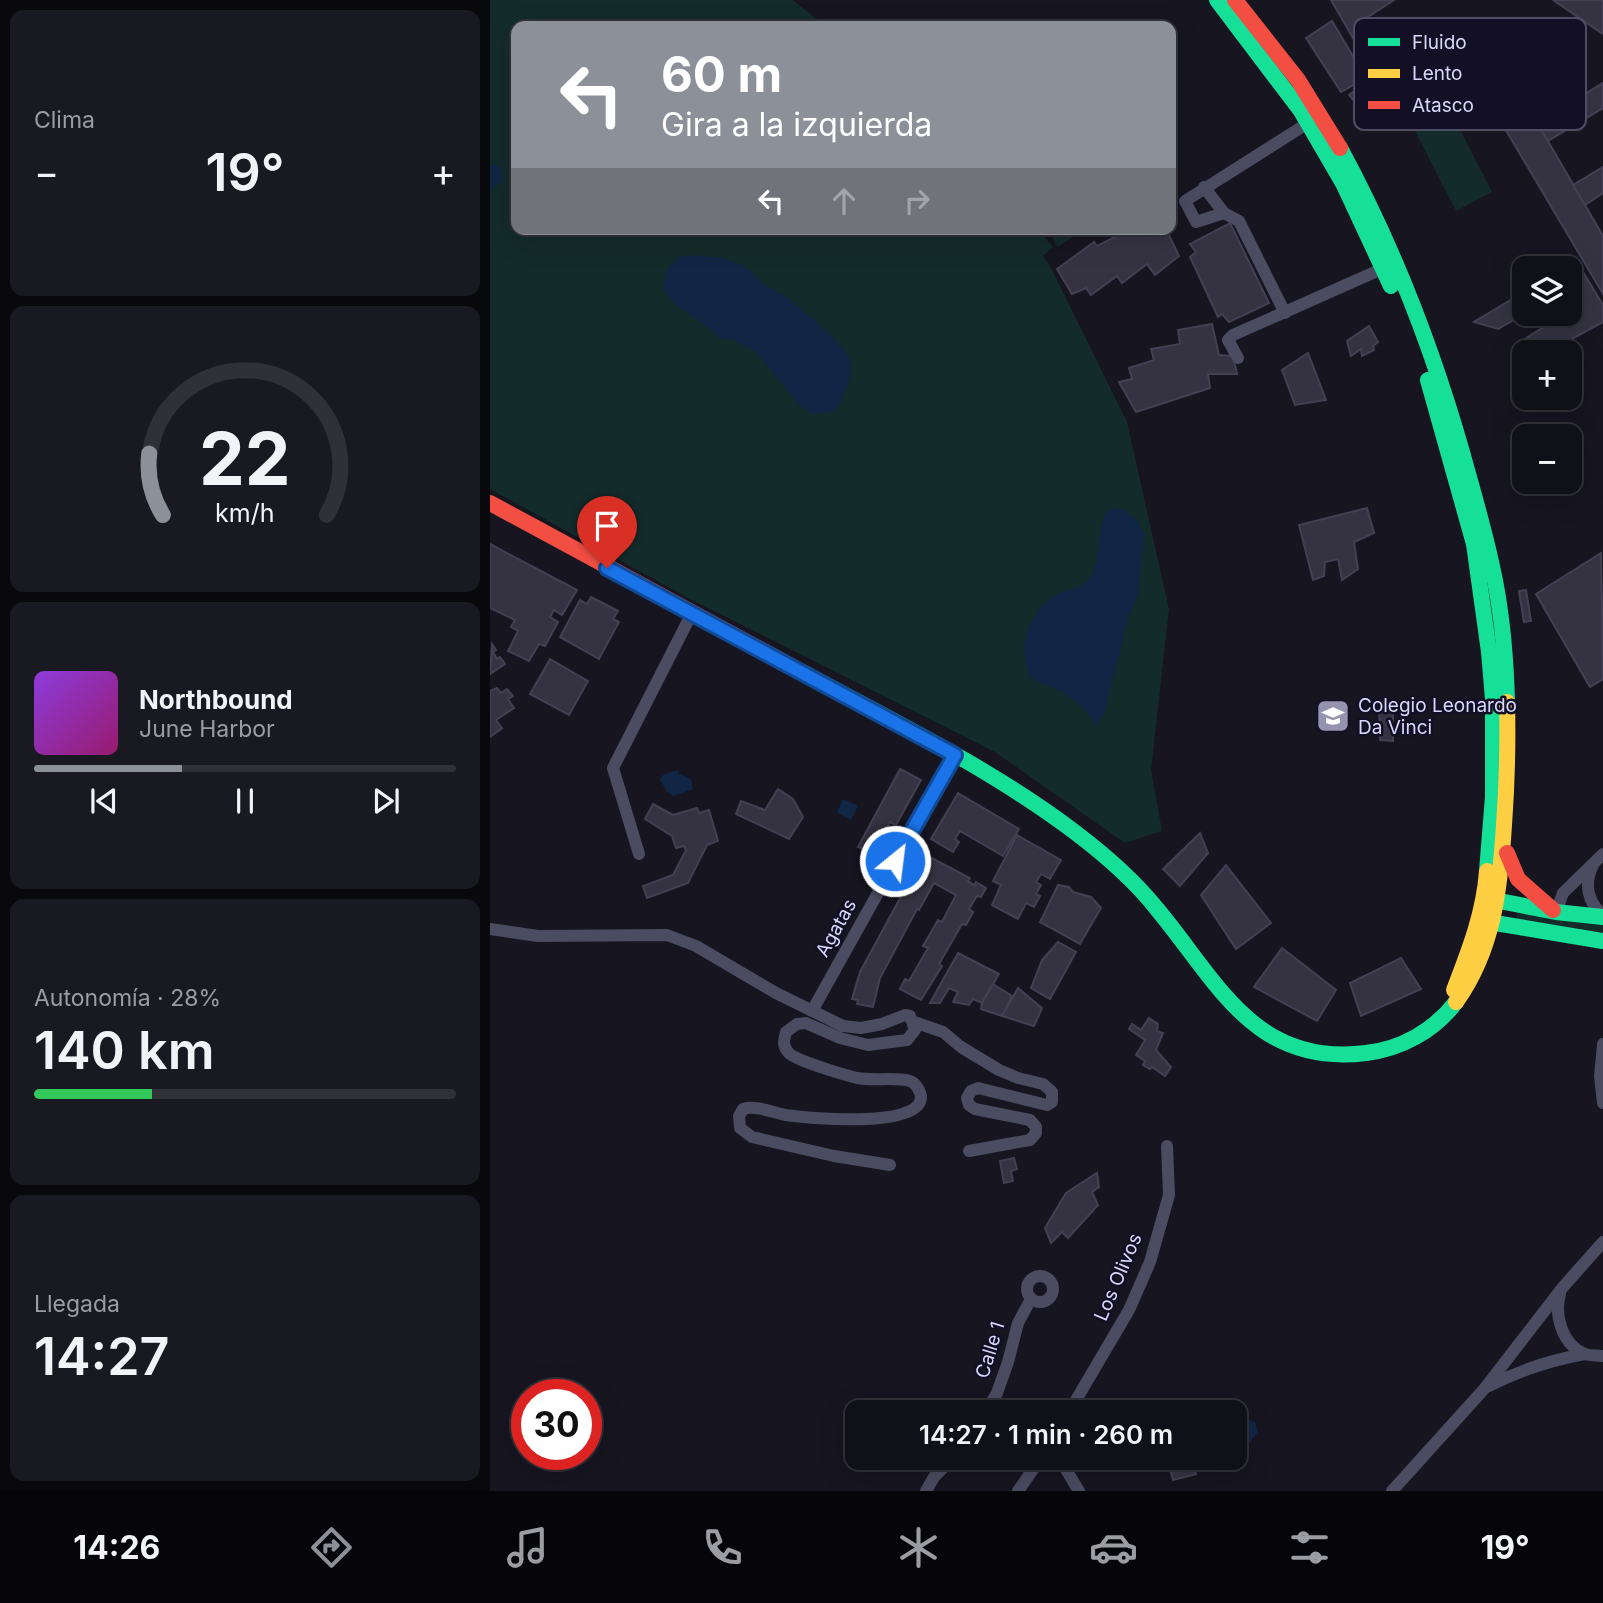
<!DOCTYPE html>
<html lang="es">
<head>
<meta charset="utf-8">
<style>
  body { margin:0; font-family:Inter,sans-serif; background:#191921; color:#f1f3f6; height:100vh; display:flex; flex-direction:column; font-size:26px; white-space:nowrap }
  * { box-sizing:border-box; margin:0 }
  p { font-size:23px; color:#9c9da2 }
  .icon { flex:none; width:38px; height:38px; fill:none; stroke:currentColor; stroke-width:2; stroke-linecap:round; stroke-linejoin:round }
  .map { position:relative; flex:1; overflow:hidden }
  .details { display:flex; flex-direction:column; gap:10px; padding:10px; background:#09090d; width:490px }
  .details>* { flex:none }
  .hud { position:absolute; left:21px; top:21px; width:665px; height:214px; border-radius:14px; box-shadow:0 7px 28px #0002,0 0 0 2px #303037; background:#8c9099; color:#fff; overflow:hidden }
  .controls { position:absolute; left:1022px; top:256px; display:grid; gap:14px }
  .controls a { display:grid; place-items:center; width:70px; height:70px; border-radius:14px; background:#101018; box-shadow:0 7px 28px #0002,0 0 0 2px #303037; font-size:35px }
  .speed { position:absolute; left:21px; top:1379px; display:flex; gap:14px; font-size:35px; font-weight:700; text-align:center }
  .speed>* { display:grid; place-content:center; width:91px; height:91px; border-radius:50%; background:#101018; box-shadow:0 7px 28px #0002,0 0 0 2px #303037; line-height:1 }
  .speed .limit { border:10px solid #d22; background:#fff; color:#111 }
  .pin { position:absolute; display:grid; place-items:center; width:60px; height:60px; color:#fff; margin:-72px -30px; border-radius:50% 50% 50% 0; rotate:-45deg; box-shadow:0 0 7px #0007 }
  .pin .icon { rotate:45deg }
  .me { position:absolute; width:77px; margin:-38px; rotate:29deg; stroke-linejoin:round; filter:drop-shadow(0 0 5px #0008) }
  .turn { display:flex; align-items:center; gap:24px; height:147px; padding:0 35px; font-size:32px }
  .turn .icon { width:91px; height:91px; stroke-width:2.5 }
  .turn b { display:block; font-size:49px; line-height:60px }
  .lanes { display:flex; align-items:center; height:66px; padding:0 35px; background:#0003; justify-content:center; gap:35px; direction:ltr }
  .lanes .off { opacity:.35 }
  .big { font-size:52px; font-weight:600; line-height:1.1 }
  .details .widget { flex:1; display:flex; flex-direction:column; justify-content:center; gap:10px; min-width:0; padding:0 24px; border-radius:14px; background:#191921 }
  .details .dial { align-items:center; gap:0 }
  .dial svg { height:182px; overflow:visible; fill:none; stroke:#303037; stroke-width:7; stroke-linecap:round; text-anchor:middle }
  .dial text { fill:#f1f3f6; stroke:none }
  .song { display:flex; align-items:center; gap:21px }
  .cover { width:84px; height:84px; border-radius:10px; background:linear-gradient(135deg,hsl(270 70% 55%),hsl(320 70% 35%)) }
  .played { height:7px; border-radius:4px; background:linear-gradient(90deg,#8c9099 35%,#303037 35%) }
  .keys { display:flex; justify-content:space-around; direction:ltr }
  .heat { display:flex; justify-content:space-between; align-items:center; font-size:38px; direction:ltr }
  .charge { height:10px; border-radius:5px; background:linear-gradient(90deg,#34c759 28%,#303037 0) }
  .trip { position:absolute; left:355px; top:1400px; width:402px; height:70px; border-radius:14px; background:#101018; box-shadow:0 7px 28px #0002,0 0 0 2px #303037; font-weight:600; line-height:70px; text-align:center }
  .dock { display:flex; height:112px; justify-content:space-around; align-items:center; background:#06060a; color:#9c9da2 }
  .dock .icon { width:49px; height:49px }
  .dock .on { color:#8c9099 }
  .dock b { font-size:32px; color:#f1f3f6 }
  main { display:flex; flex:1; min-height:0 }
  .map>svg:first-child { display:block }
  .green { fill:#142b2b }
  .water { fill:#112645 }
  .building { fill:#353342; stroke:#434054; stroke-width:2 }
  .lines { fill:none; stroke-linecap:round; stroke-linejoin:round }
  .street { stroke:#4b4b61; stroke-width:12 }
  .fast { stroke:#16e098; stroke-width:16 }
  .slow { stroke:#ffcf43; stroke-width:16 }
  .jam { stroke:#f24e42; stroke-width:16 }
  .route-casing { stroke:#114b97; stroke-width:18 }
  .route { stroke:#1a73e8; stroke-width:12 }
  .labels { text-anchor:middle; dominant-baseline:central; stroke-width:5; stroke-linejoin:round; paint-order:stroke }
  .poi-label { font-size:19px; fill:#dad7fd; stroke:#131025; text-anchor:start }
  .street-label { font-size:19px; fill:#dad7fd; stroke:#131025 }
  .key { fill:#131025; stroke:#4f4c66; stroke-width:2 }
  .key-label { font-size:19px; fill:#dad7fd }
</style>
</head>
<body>
<main>
<section class="details">
<div class="widget"><p>Clima</p>
<div class="heat"><a>−</a><b class="big">19°</b><a>+</a></div>
</div>
<div class="widget dial"><svg viewBox="0 0 100 80">
<path d="M14 69A42 42 0 1 1 86 69"/>
<path d="M14 69A42 42 0 0 1 8 42" stroke="#8c9099"/>
<text x="50" y="56" font-size="32" font-weight="700">22</text>
<text x="50" y="72" font-size="11">km/h</text>
</svg></div>
<div class="widget">
<div class="song"><i class="cover"></i><div><b>Northbound</b><p>June Harbor</p></div></div>
<div class="played"></div>
<div class="keys"><svg class="icon" aria-label="previous" viewBox="0 0 24 24"><path d="M18 5L8 12l10 7zM5 5v14"/></svg><svg class="icon" aria-label="pause" viewBox="0 0 24 24"><path d="M8 5v14M16 5v14"/></svg><svg class="icon" aria-label="next" viewBox="0 0 24 24"><path d="M6 5l10 7-10 7zM19 5v14"/></svg></div>
</div>
<div class="widget"><p>Autonomía · 28%</p><b class="big">140 km</b><div class="charge"></div></div>
<div class="widget"><p>Llegada</p><b class="big">14:27</b></div>
</section>
<div class="map">
<svg width="1113" height="1491" viewBox="0 0 1113 1491">
  <rect width="100%" height="100%" fill="#161520"/>
  <!-- green -->
  <g class="green">
    <polygon points="0,0 303,0 335,26 26,26 26,229 548,229 563,247 553,256 559,264 637,422 679,609 661,770 672,831 635,843 505,752 200,599 0,489"/>
    <polygon points="956,102 1002,192 966,211 920,121"/>
    <polygon points="557,229 594,229 568,247"/>
    <polygon points="1027,911 1113,922 1113,935 1027,922"/>
  </g>
  <!-- water -->
  <g class="water">
    <polygon points="0,164 11,167 13,180 0,190"/>
    <path d="M191,256C213,255 236,256 255,267C263,272 268,280 275,285C281,289 289,291 294,296C308,306 356,345 360,360C364,378 353,397 345,411L324,414L310,406L265,351L241,339H230C213,318 188,313 173,289L177,269Z"/>
    <path d="M620,508L632,509L646,519L654,534L648,595L639,615L614,714L605,725C594,701 566,687 542,680C527,651 536,613 565,596C576,589 590,590 599,579C613,561 605,523 620,508Z"/>
    <polygon points="187,770 189,774 201,779 203,789 183,796 177,792 170,779 173,775"/>
    <polygon points="353,799 368,806 361,820 347,813"/>
    <polygon points="754,1418 765,1422 768,1432 760,1442 746,1450 746,1422"/>
  </g>
  <!-- building -->
  <g class="building">
    <polygon points="841,0 904,0 875,19 902,62 910,61 917,70 912,76 917,88 912,91 906,79 893,84 897,97 865,102 859,95 885,76"/>
    <polygon points="1063,0 1113,0 1113,34"/>
    <polygon points="842,21 876,78 851,92 816,38"/>
    <polygon points="1004,48 1113,236 1113,294 976,63"/>
    <polygon points="1113,83 1113,108 1058,141 1047,123"/>
    <polygon points="1113,167 1113,193 1095,205 1083,185"/>
    <polygon points="740,223 779,303 739,322 732,314 728,317 700,257 706,252 700,244"/>
    <polygon points="641,229 676,229 689,256 665,275 657,264 632,283 627,276 601,295 596,288 582,294 567,269 604,242 607,246"/>
    <polygon points="1087,262 1113,305 1113,322 1058,352 1034,352 1034,358 1025,345 1076,313 1080,313 1080,311 1089,305 1080,290 1080,268 1076,268"/>
    <polygon points="1034,292 1034,313 1036,313 1008,329 984,322"/>
    <polygon points="722,324 729,355 743,356 747,374 718,374 720,388 646,412 629,382 642,379 639,368 664,360 661,349 690,344 688,330"/>
    <polygon points="879,326 888,342 883,346 884,350 872,356 871,349 861,356 857,341"/>
    <polygon points="818,353 836,400 805,405 792,370"/>
    <polygon points="877,508 884,533 864,542 868,569 852,580 848,559 835,562 834,576 823,580 809,525"/>
    <polygon points="0,544 87,590 72,615 64,610 60,617 68,622 55,646 49,644 39,661 18,651 28,631 21,627 25,620 0,608"/>
    <polygon points="1111,553 1113,679 1100,687 1046,594"/>
    <polygon points="1036,590 1041,621 1034,622 1029,591"/>
    <polygon points="101,597 128,611 123,619 129,622 109,659 70,637 90,600 97,604"/>
    <polygon points="2,644 6,650 3,652 7,659 10,657 15,664 0,674"/>
    <polygon points="60,659 98,681 79,715 40,694"/>
    <polygon points="7,688 11,693 17,689 23,696 18,699 24,708 6,720 12,728 0,737 0,691"/>
    <polygon points="889,709 903,709 903,741 890,740"/>
    <polygon points="410,769 431,780 406,825 400,822 384,854 368,847"/>
    <polygon points="288,789 303,799 313,817 299,839 246,814 251,801 275,810"/>
    <polygon points="468,793 529,829 513,856 470,831 465,839 469,842 463,852 441,839"/>
    <polygon points="163,804 183,815 207,808 209,813 219,810 228,841 217,845 198,883 157,898 153,886 183,875 196,850 194,846 186,848 182,836 155,819"/>
    <polygon points="710,833 718,853 690,886 673,869"/>
    <polygon points="527,835 571,860 560,879 551,874 546,882 551,885 546,894 550,896 544,907 536,903 528,919 502,905 511,885 503,881"/>
    <polygon points="434,854 480,878 478,881 484,885 486,882 496,888 491,897 487,896 479,909 483,912 476,925 472,924 449,964 452,966 431,1000 410,989 415,979 419,981 438,948 433,946 448,920 452,922 466,895 444,883 429,910 427,909 390,978 383,1007 367,1004 368,1000 362,999 370,972"/>
    <polygon points="736,865 781,923 746,949 711,895"/>
    <polygon points="568,885 579,887 583,892 601,897 611,908 590,944 550,922"/>
    <polygon points="568,942 586,952 560,999 541,988 552,960"/>
    <polygon points="792,948 846,990 827,1021 764,987"/>
    <polygon points="468,953 509,974 492,1003 483,999 479,1005 463,1002 468,992 459,988 450,1003 440,1003"/>
    <polygon points="911,958 931,989 871,1016 860,983"/>
    <polygon points="503,984 522,996 512,1016 491,1009 492,1003"/>
    <polygon points="528,988 552,1008 544,1026 512,1016"/>
    <polygon points="659,1018 668,1024 667,1031 673,1033 666,1050 681,1067 675,1076 662,1067 660,1069 653,1065 655,1061 646,1055 655,1040 639,1029 642,1024 651,1030"/>
    <polygon points="524,1158 527,1169 521,1171 523,1181 514,1183 510,1161"/>
    <polygon points="607,1173 609,1187 602,1192 608,1205 578,1238 572,1232 561,1243 555,1228 576,1193"/>
    <polygon points="677,1458 710,1458 711,1463 703,1465 706,1474 683,1480"/>
  </g>
  <g class="lines">
    <!-- street -->
    <g class="street">
      <polyline points="714,187 734,213 749,221 795,313"/>
      <polyline points="734,213 706,222 695,201 818,123"/>
      <polyline points="748,358 738,340 743,335 894,268"/>
      <polyline points="149,854 123,768 202,613"/>
      <path d="M1103,865C1094,883 1097,902 1113,915"/>
      <polyline points="1066,912 1073,893 1113,854"/>
      <path d="M0,929L48,936L177,935L206,946L286,993L353,1026L371,1028L392,1024L415,1015L420,1016L425,1030L417,1040L378,1045L350,1038L316,1023L307,1024L296,1032C294,1040 292,1045 298,1052C303,1060 355,1075 367,1078C382,1081 408,1077 420,1081C426,1083 431,1092 431,1098C428,1129 316,1118 295,1115C281,1112 266,1105 253,1109L249,1116L250,1128L262,1137L344,1156L400,1165"/>
      <polyline points="322,1011 465,755"/>
      <polyline points="424,1022 453,1032 471,1047 509,1070 528,1078 553,1084 562,1092 562,1102 557,1105 488,1088 481,1091 477,1098 479,1105 485,1109 540,1120 546,1127 546,1133 540,1140 479,1151"/>
      <polyline points="1113,1044 1110,1076 1113,1103"/>
      <circle cx="550" cy="1289" r="13"/>
      <path d="M1070,1294C1064,1315 1072,1345 1095,1354C1100,1356 1108,1355 1113,1356"/>
      <path d="M999,1386C1030,1370 1061,1360 1095,1354"/>
      <polyline points="496,1412 507,1393 518,1362 528,1323 541,1299"/>
      <polyline points="579,1412 639,1310 660,1262 679,1195 677,1146"/>
      <polyline points="569,1458 589,1491"/>
      <polyline points="436,1491 444,1477 463,1458"/>
      <polyline points="528,1491 551,1458"/>
      <polyline points="902,1491 995,1388 1073,1287 1113,1242"/>
    </g>
    <!-- fast -->
    <g class="fast">
      <polyline points="727,0 811,111 854,185 901,286"/>
      <path d="M850,148C902,244 942,347 972,452C984,496 998,541 1006,586C1013,624 1016,663 1017,702"/>
      <polyline points="938,380 984,544 999,652 1003,699 1003,797 997,871"/>
      <path d="M316,674C407,723 503,770 586,833C615,855 644,880 667,909C728,982 764,1067 876,1053C911,1049 944,1031 966,1002"/>
      <polyline points="999,899 1066,912 1113,917"/>
      <polyline points="993,921 1113,941"/>
    </g>
    <!-- slow -->
    <g class="slow">
      <path d="M964,990C979,951 994,913 997,871"/>
      <path d="M966,1002C1004,949 1010,888 1014,825C1017,784 1018,743 1017,702"/>
    </g>
    <!-- jam -->
    <g class="jam">
      <polyline points="745,0 808,80 850,148"/>
      <polyline points="0,503 316,674"/>
      <polyline points="1017,853 1028,879 1063,910"/>
    </g>
  </g>
  <g class="lines">
    <defs>
      <polyline id="route" points="117,568 465,755 405,861"/>
    </defs>
    <!-- route casing -->
    <use href="#route" class="route-casing"/>
    <!-- route -->
    <use href="#route" class="route"/>
  </g>
  <!-- icons -->
  <defs>
    <symbol id="school-square" viewBox="-11 -11 22 22"><rect x="-9" y="-9" width="18" height="18" rx="4" fill="#9593b0" stroke="#131025"/><path d="M0-5L7-2L0 1L-7-2ZM-4 1L0 2.5L4 1V4Q0 6-4 4Z" fill="#fff"/></symbol>
  </defs>
  <g fill-rule="evenodd">
    <use href="#school-square" x="824" y="697" width="38" height="38"/>
  </g>
  <g class="labels">
    <!-- poi labels -->
    <g class="poi-label">
      <text x="868" y="705">Colegio Leonardo<tspan x="868" dy="22">Da Vinci</tspan></text>
    </g>
    <!-- street labels -->
    <g class="street-label">
      <text transform="translate(346 928) rotate(-61)">Agatas</text>
      <text transform="translate(628 1277) rotate(-67)">Los Olivos</text>
      <text transform="translate(500 1350) rotate(-73)">Calle 1</text>
    </g>
  </g>
  <!-- legend -->
  <rect x="864" y="18" width="232" height="112" rx="10" class="key"/>
  <rect x="878" y="38" width="32" height="8" fill="#16e098"/>
  <rect x="878" y="69" width="32" height="9" fill="#ffcf43"/>
  <rect x="878" y="101" width="32" height="8" fill="#f24e42"/>
  <g class="key-label">
    <text x="922" y="49">Fluido</text>
    <text x="922" y="80">Lento</text>
    <text x="922" y="112">Atasco</text>
  </g>
</svg>
<div class="controls">
<a><svg class="icon" aria-label="layers" viewBox="0 0 24 24"><path d="M12 4l9 5-9 5-9-5zM3 14l9 5 9-5"/></svg></a>
<a>+</a>
<a>−</a>
</div>
<div class="speed"><div class="limit">30</div></div>
<div class="pin" style="left:117px;top:568px;background:#d93025"><svg class="icon" aria-label="arrive" viewBox="0 0 24 24"><path d="M6 21V4h12l-3 4 3 4H6"/></svg></div>
<svg class="me" style="left:405px;top:861px" viewBox="-20 -20 40 40"><circle r="17" fill="#1a73e8" stroke="#fff" stroke-width="3"/><path d="M0-11L8 9 0 5-8 9z" fill="#fff"/></svg>
<div class="trip">14:27 · 1 min · 260 m</div>
<div class="hud">
<div class="turn"><svg class="icon" aria-label="left" viewBox="0 0 24 24"><path d="M17 20v-9H6M10 6l-5 5 5 5"/></svg><div><b>60 m</b>Gira a la izquierda</div></div>
<div class="lanes"><svg class="icon" aria-label="left" viewBox="0 0 24 24"><path d="M17 20v-9H6M10 6l-5 5 5 5"/></svg><svg class="icon off" aria-label="ahead" viewBox="0 0 24 24"><path d="M12 20V5M6 11l6-6 6 6"/></svg><svg class="icon off" aria-label="right" viewBox="0 0 24 24"><path d="M7 20v-9h11M14 6l5 5-5 5"/></svg></div>
</div>
</div>
</main>
<nav class="dock">
<b>14:26</b>
<svg class="icon on" aria-label="directions" viewBox="0 0 24 24"><path d="M12 3l9 9-9 9-9-9zM9 14v-3h6M13 9l2 2-2 2"/></svg>
<svg class="icon" aria-label="music" viewBox="0 0 24 24"><path d="M9 18V5l10-2v13"/><circle cx="6" cy="18" r="3"/><circle cx="16" cy="16" r="3"/></svg>
<svg class="icon" aria-label="phone" viewBox="0 0 24 24"><path d="M5 4h4l2 5-3 2q2 4 5 5l2-3 5 2v4C11 20 4 13 5 4z"/></svg>
<svg class="icon" aria-label="climate" viewBox="0 0 24 24"><path d="M12 3v18M4 7l16 10M4 17L20 7"/></svg>
<svg class="icon" aria-label="car" viewBox="0 0 24 24"><path d="M5 17H2v-5l4-1 3-4h7l3 4 3 1v5h-3M9 17h6M6 11h13"/><circle cx="7" cy="17" r="2"/><circle cx="17" cy="17" r="2"/></svg>
<svg class="icon" aria-label="filters" viewBox="0 0 24 24"><path d="M4 7h16M4 17h16"/><circle cx="9" cy="7" r="2"/><circle cx="15" cy="17" r="2"/></svg>
<b>19°</b>
</nav>
</body>
</html>
